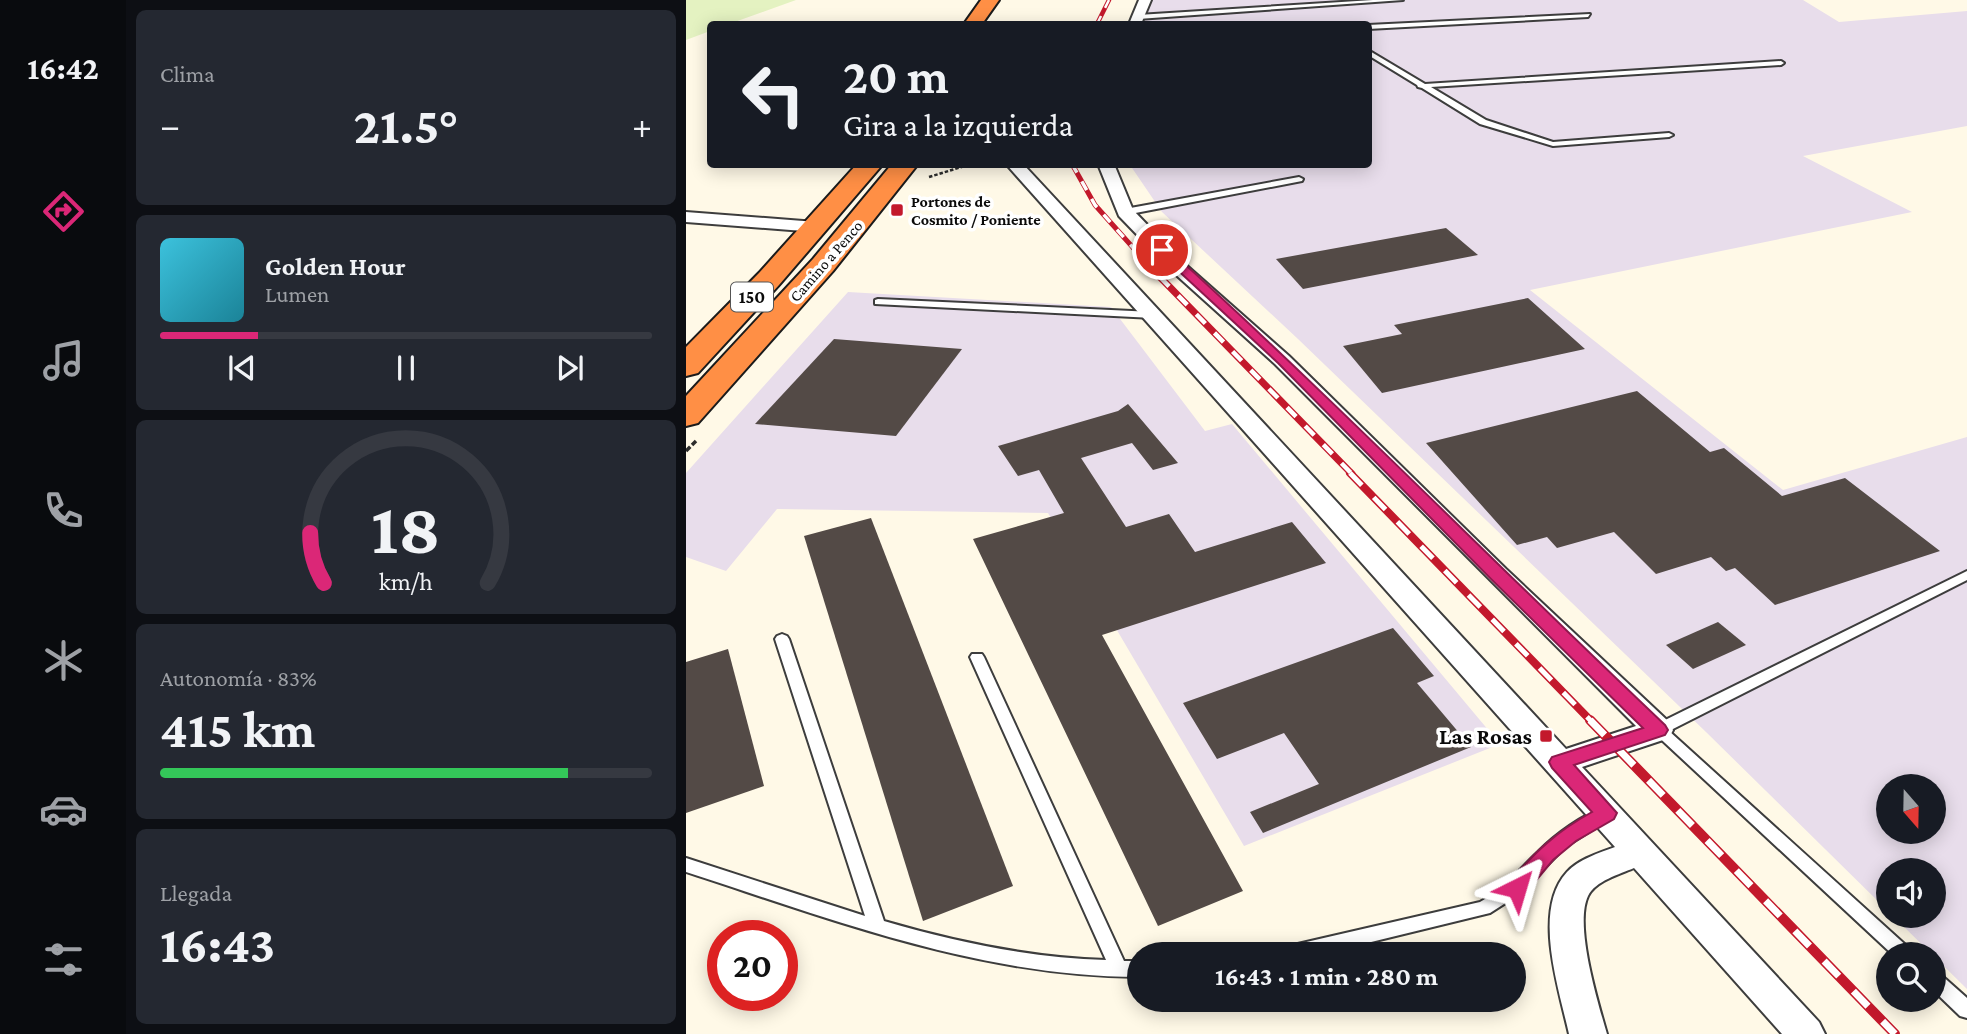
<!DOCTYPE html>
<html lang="es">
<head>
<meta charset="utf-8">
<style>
  body { margin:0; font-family:"Crimson Pro",serif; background:#242831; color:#f1f3f6; height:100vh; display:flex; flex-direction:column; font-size:26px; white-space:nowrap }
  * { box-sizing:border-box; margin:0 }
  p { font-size:23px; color:#9ea1a6 }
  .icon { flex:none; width:38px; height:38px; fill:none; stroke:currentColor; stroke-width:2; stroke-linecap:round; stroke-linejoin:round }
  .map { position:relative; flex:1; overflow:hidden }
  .side { display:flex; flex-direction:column; gap:10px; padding:10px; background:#0d0f14; width:560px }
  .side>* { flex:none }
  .top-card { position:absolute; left:21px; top:21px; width:665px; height:147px; border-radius:7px; box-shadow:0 4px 18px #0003; background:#171b24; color:#f1f3f6; overflow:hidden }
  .needle { width:46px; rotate:160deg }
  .fabs { position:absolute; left:1190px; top:774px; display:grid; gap:14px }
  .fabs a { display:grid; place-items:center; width:70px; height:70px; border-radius:50%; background:#171b24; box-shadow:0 4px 18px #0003; font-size:35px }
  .speed { position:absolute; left:21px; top:920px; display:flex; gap:14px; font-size:35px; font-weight:700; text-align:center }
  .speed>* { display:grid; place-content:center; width:91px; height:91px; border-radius:50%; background:#171b24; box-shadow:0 4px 18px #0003; line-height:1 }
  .speed .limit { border:10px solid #d22; background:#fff; color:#111 }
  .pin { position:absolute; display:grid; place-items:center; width:60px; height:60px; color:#fff; margin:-30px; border:4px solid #fff; border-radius:50%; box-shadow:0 2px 7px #0007 }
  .me { position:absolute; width:77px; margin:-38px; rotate:40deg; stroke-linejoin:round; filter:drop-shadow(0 0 5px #0008) }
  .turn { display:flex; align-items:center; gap:24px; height:147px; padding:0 21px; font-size:32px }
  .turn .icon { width:91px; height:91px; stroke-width:2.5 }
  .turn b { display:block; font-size:49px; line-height:60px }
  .big { font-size:52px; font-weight:700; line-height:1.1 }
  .side .card { flex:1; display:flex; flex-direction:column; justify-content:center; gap:10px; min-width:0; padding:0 24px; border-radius:10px; background:#242831 }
  .side .dial { align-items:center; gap:0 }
  .dial svg { height:182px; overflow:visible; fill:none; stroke:#363941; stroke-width:7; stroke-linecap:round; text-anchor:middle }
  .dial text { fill:#f1f3f6; stroke:none }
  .song { display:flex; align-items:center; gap:21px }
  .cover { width:84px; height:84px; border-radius:10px; background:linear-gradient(135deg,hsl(190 70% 55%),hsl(190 70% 35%)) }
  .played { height:7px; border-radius:4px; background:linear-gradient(90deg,#db2777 20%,#363941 20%) }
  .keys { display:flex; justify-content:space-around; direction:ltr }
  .heat { display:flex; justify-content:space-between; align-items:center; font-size:38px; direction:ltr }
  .charge { height:10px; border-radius:5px; background:linear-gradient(90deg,#34c759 83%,#363941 0) }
  .trip { position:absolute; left:441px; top:942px; width:399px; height:70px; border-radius:35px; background:#171b24; box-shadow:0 4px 18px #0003; font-weight:700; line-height:70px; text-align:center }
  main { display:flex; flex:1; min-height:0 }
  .menu { display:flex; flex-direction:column; width:126px; justify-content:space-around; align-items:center; background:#090b0e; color:#9ea1a6 }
  .menu .icon { width:49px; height:49px }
  .menu .selected { color:#db2777 }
  .menu b { font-size:32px; color:#f1f3f6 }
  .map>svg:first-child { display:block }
  .industrial { fill:#e8ddeb; fill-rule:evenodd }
  .pitch { fill:#e4f2c1 }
  .building { fill:#534a46 }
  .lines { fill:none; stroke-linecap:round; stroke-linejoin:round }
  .lane-casing { stroke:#3d3d3d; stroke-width:4 }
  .street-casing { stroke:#3d3d3d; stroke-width:4 }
  .highway-casing { stroke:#1b1b1b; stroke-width:4 }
  .path-far1 { stroke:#2c2c2c; stroke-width:2.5; stroke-dasharray:3.5 2; stroke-linecap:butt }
  .path { stroke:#2c2c2c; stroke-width:3.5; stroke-dasharray:6 2.5; stroke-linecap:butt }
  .lane { fill:#fff; fill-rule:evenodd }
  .street { fill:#fff; fill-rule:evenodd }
  .highway { fill:#ff8f45; fill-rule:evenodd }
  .rail-far4-casing { stroke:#c3192c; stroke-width:4.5 }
  .rail-far3-casing { stroke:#c3192c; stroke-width:5 }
  .rail-far2-casing { stroke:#c3192c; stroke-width:7 }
  .rail-far1-casing { stroke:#c3192c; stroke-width:8 }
  .rail-casing { stroke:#c3192c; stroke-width:10 }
  .rail-far4 { stroke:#fff; stroke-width:2.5; stroke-dasharray:9; stroke-linecap:butt }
  .rail-far3 { stroke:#fff; stroke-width:3.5; stroke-dasharray:10; stroke-linecap:butt }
  .rail-far2 { stroke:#fff; stroke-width:4.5; stroke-dasharray:13; stroke-linecap:butt }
  .rail-far1 { stroke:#fff; stroke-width:5; stroke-dasharray:17; stroke-linecap:butt }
  .rail { stroke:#fff; stroke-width:7; stroke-dasharray:21; stroke-linecap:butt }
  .route { fill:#db2777; stroke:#8e194d; stroke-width:2 }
  .poi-dot { fill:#c3192c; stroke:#fff; stroke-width:2.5 }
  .labels { text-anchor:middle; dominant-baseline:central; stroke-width:7; stroke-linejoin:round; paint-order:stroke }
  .far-poi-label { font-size:16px; font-weight:bold; fill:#0a0a0a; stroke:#fff; text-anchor:start }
  .far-street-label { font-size:16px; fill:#0a0a0a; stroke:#fff }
  .shield { fill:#fff; stroke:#545454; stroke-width:2 }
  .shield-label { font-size:18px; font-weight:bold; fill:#0a0a0a }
  .near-poi-label { font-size:23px; font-weight:bold; fill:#0a0a0a; stroke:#fff; text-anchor:end }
</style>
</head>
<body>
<main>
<nav class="menu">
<b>16:42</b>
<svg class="icon selected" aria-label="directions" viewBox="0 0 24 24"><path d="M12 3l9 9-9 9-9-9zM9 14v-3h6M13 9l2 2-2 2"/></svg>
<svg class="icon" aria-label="music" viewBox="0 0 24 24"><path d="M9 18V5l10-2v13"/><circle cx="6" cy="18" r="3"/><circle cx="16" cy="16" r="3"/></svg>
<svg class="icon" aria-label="phone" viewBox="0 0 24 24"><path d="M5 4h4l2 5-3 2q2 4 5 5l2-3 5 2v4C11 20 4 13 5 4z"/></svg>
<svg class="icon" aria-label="climate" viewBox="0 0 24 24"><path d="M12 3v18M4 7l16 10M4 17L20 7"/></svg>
<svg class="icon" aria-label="car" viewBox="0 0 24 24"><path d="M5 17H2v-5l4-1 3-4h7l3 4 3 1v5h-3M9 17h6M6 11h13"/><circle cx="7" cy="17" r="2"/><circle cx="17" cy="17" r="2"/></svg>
<svg class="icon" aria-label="filters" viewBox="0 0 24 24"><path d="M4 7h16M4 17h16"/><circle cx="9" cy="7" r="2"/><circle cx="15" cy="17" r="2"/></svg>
</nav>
<section class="side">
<div class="card"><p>Clima</p>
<div class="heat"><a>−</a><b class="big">21.5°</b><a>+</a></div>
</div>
<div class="card">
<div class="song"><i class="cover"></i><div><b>Golden Hour</b><p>Lumen</p></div></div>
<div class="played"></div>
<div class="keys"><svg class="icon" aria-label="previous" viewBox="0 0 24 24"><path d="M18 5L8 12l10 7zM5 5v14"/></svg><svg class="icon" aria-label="pause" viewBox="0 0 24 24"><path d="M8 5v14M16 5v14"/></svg><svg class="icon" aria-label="next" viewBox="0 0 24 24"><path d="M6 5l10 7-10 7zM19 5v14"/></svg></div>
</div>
<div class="card dial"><svg viewBox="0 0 100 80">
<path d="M14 69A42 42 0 1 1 86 69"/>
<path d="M14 69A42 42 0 0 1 8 47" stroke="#db2777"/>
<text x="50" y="56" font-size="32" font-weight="700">18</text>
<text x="50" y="72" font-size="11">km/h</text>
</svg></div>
<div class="card"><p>Autonomía · 83%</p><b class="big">415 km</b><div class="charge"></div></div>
<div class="card"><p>Llegada</p><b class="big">16:43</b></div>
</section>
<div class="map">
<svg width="1281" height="1034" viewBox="0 0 1281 1034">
  <rect width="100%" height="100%" fill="#fff9e7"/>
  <!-- industrial -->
  <g class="industrial">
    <path d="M466,0H1117L1153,22L1281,11V126L1117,156L1226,212L844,290L1097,490L1281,437V989L1206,915H1248V870H1202V911L1020,732L612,339L476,212L444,165L682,164V24H457ZM1202,786H1248V831H1202Z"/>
    <polygon points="162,292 425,307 519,431 546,424 814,744 558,846 362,513 91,509 40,571 0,557 0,473"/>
  </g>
  <!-- pitch -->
  <polygon class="pitch" points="0,0 110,0 43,24 24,24 24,31 0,40"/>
  <!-- building -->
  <g class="building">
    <polygon points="760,228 792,255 617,289 590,259"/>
    <polygon points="842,298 899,349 696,393 657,346 716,334 708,325"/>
    <polygon points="148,339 276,349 210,436 69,424"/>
    <polygon points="951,391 1024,452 1038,448 1096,496 1159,478 1254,551 1089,605 1049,568 1040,571 1025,557 970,574 928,532 871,548 861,537 831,545 740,443"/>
    <polygon points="442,404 492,463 467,470 446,443 395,458 440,527 483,514 509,552 606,522 640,563 416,635 557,891 472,926 287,539 378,513 353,470 332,476 312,446 432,411"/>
    <polygon points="185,518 327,886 237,921 118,536"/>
    <polygon points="1032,622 1060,645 1007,669 980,645"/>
    <polygon points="707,628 748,676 731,683 785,747 577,833 564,812 633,784 598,733 531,759 497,703"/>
    <polygon points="42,649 78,786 0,813 0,662"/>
  </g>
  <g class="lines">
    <defs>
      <g id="lane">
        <polygon points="687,0 717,0 452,19 449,17 452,15"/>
        <polygon points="904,14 902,17 682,29 682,25"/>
        <polygon points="682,50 739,84 1095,61 1098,63 1095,65 745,87 800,120 867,142 983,133 987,135 983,137 867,146 794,124 736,88 732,87 731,85 682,55"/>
        <polygon points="613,177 617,179 616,181 439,215 435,212 439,209"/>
        <polygon points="192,299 467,312 472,315 467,318 189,304 189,300"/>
        <polygon points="1281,571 1281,580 983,731 1224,949 1227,954 1206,954 965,730 967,726"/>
        <path d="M96,634L101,636L103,639L198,921C270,942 345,958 420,960L284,657L286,654H296L298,657L438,961H453V977C292,976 151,921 0,872V858L179,916L89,639L91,636Z"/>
        <path d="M920,807L926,809L928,813L926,817L879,847L832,895L804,913L636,954H594L597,949L603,946L794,902C818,889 833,870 852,852C870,834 896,815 920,807Z"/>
        <polygon points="1248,972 1254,974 1281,998 1281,1018 1274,1016 1248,991"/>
      </g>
      <g id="street">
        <polygon points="453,0 465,0 455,24 443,24"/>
        <path d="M320,164H337L880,749L950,726L589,364L488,273L433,216L412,164H428L447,210L500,265L603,356L820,569L983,722L987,730L983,738L896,767L1133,1022L1139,1034H1096L948,868C934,874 909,881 902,896C888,925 912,1003 921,1034H883C873,989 846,910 881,872C893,859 913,853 929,847Z"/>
        <polygon points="0,212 130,222 139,227 130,232 0,222"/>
      </g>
      <g id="highway">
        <polygon points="295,0 313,0 296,24 278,24"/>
        <polygon points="171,164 197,164 93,285 12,373 0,376 0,347 73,273"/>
        <polygon points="206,164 232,164 147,271 12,423 0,426 0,396 127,259"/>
      </g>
    </defs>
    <!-- lane casing -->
    <use href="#lane" class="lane-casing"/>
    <!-- street casing -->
    <use href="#street" class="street-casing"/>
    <!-- highway casing -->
    <use href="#highway" class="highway-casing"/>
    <!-- path-far1 -->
    <polyline class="path-far1" points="243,177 285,164"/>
    <!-- path -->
    <polyline class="path" points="0,451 10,441"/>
    <!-- lane -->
    <use href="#lane" class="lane"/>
    <!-- street -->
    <use href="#street" class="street"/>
    <!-- highway -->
    <use href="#highway" class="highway"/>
    <defs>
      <polyline id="rail-far4" points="411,24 423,0"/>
      <polyline id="rail-far3" points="386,164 409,205 475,279"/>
      <polyline id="rail-far2" points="474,277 666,474"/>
      <polyline id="rail-far1" points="664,473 906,722"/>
      <polyline id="rail" points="904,720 1209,1034"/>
    </defs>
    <!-- rail-far4 casing -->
    <use href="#rail-far4" class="rail-far4-casing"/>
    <!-- rail-far3 casing -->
    <use href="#rail-far3" class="rail-far3-casing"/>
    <!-- rail-far2 casing -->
    <use href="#rail-far2" class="rail-far2-casing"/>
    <!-- rail-far1 casing -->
    <use href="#rail-far1" class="rail-far1-casing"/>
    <!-- rail casing -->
    <use href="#rail" class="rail-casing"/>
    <!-- rail-far4 -->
    <use href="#rail-far4" class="rail-far4"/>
    <!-- rail-far3 -->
    <use href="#rail-far3" class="rail-far3"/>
    <!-- rail-far2 -->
    <use href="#rail-far2" class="rail-far2"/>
    <!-- rail-far1 -->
    <use href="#rail-far1" class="rail-far1"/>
    <!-- rail -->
    <use href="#rail" class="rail"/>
  </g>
  <!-- route -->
  <path class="route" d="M472,247H480C651,402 812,567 979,725L982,730L979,735L888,765L931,813L928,819L890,841L867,860L838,895L831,897L823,895L820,888L823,882C850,851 870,832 906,812L866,768L863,762L866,757L957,728L805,579L592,363L472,252Z"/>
  <!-- markers -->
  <g class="poi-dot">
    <rect x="204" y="203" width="14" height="14" rx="3.5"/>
    <rect x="853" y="729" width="14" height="14" rx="3.5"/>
  </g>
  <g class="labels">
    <!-- far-poi labels -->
    <g class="far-poi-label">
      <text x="225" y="201">Portones de<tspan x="225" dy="18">Cosmito / Poniente</tspan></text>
    </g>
    <!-- far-street labels -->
    <g class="far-street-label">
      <text transform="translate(140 261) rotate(-49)">Camino a Penco</text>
    </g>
    <!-- shield labels -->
    <rect class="shield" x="45" y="282.5" width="42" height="29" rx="5"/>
    <g class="shield-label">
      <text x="66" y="297">150</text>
    </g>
    <!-- near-poi labels -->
    <g class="near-poi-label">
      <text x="846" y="736">Las Rosas</text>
    </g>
  </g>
</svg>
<div class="fabs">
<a><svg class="needle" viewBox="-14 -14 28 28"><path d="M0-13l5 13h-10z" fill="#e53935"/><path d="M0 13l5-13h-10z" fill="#9ea1a6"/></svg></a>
<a><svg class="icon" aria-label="sound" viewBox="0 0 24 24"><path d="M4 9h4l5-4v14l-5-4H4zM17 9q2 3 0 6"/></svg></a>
<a><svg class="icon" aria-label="search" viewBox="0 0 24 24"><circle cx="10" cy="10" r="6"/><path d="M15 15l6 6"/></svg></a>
</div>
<div class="speed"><div class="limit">20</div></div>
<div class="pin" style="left:476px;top:250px;background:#d93025"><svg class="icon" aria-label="arrive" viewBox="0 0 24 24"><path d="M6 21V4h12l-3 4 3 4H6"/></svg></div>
<svg class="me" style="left:831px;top:888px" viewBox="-20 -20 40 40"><path d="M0-17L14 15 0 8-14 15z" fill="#db2777" stroke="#fff" stroke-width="4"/></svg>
<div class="trip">16:43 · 1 min · 280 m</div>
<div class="top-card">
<div class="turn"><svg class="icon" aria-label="left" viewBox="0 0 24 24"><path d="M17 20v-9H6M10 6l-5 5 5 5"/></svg><div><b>20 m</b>Gira a la izquierda</div></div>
</div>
</div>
</main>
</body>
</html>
